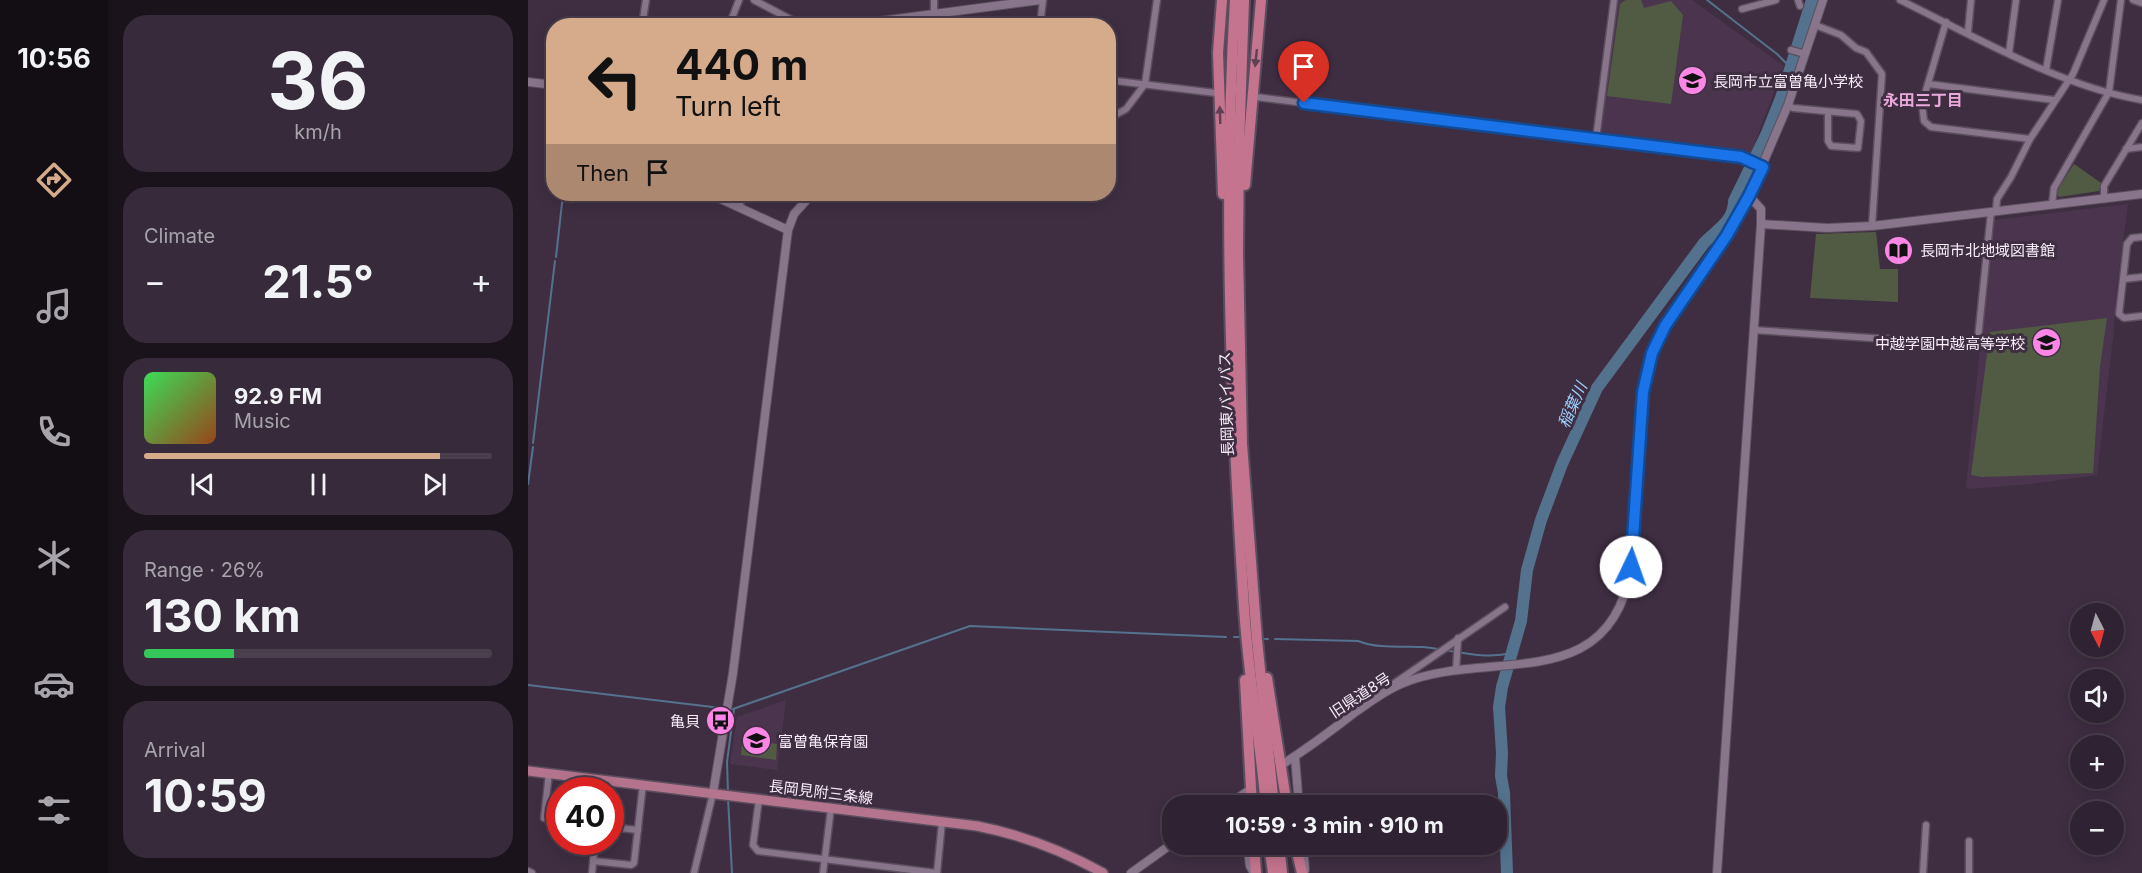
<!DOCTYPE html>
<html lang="en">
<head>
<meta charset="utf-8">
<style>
  body { margin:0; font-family:Inter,"Noto Sans JP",sans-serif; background:#372a3a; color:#f1f3f6; height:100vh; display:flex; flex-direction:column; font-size:22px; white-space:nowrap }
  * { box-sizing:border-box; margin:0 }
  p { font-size:20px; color:#a7a4ac }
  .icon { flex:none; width:33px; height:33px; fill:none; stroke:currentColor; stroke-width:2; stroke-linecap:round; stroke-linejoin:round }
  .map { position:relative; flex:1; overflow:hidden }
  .sheet { display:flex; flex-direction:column; gap:15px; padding:15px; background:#1a131c; width:420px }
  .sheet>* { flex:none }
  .hud { position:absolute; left:18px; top:18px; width:570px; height:183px; border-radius:24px; box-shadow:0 3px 15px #0003,0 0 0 2px #4a3f4d; background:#d6ab8b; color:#111; overflow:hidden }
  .needle { width:39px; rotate:174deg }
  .fabs { position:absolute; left:1542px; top:603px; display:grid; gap:12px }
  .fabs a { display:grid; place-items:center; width:54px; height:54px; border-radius:50%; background:#2f2232; box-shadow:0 3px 15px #0003,0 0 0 2px #4a3f4d; font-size:30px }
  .speed { position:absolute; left:18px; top:777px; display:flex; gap:12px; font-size:30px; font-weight:700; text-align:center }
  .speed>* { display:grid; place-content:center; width:78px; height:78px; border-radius:50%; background:#2f2232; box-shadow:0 3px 15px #0003,0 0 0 2px #4a3f4d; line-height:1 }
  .speed .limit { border:9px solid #d22; background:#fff; color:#111 }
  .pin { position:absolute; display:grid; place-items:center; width:51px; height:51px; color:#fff; margin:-62px -26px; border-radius:50% 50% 50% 0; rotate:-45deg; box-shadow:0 0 6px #0007 }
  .pin .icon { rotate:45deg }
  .me { position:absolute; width:66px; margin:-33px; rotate:3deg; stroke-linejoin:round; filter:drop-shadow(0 0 4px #0008) }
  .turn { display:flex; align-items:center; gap:21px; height:126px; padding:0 30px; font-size:27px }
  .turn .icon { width:78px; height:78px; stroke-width:2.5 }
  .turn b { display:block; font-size:42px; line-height:51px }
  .then { display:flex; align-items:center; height:57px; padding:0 30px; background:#0003; gap:12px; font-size:22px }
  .big { font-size:45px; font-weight:700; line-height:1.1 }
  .sheet .tile { flex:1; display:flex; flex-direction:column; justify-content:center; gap:9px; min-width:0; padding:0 21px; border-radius:24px; background:#372a3a }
  .sheet .dial { align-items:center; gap:0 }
  .dial b { font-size:78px; line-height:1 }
  .song { display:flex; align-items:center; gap:18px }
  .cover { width:72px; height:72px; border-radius:9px; background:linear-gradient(135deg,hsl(130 70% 55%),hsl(20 70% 35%)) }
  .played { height:6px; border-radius:3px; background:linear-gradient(90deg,#d6ab8b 85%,#4a3f4d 85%) }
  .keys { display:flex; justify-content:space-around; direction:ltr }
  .heat { display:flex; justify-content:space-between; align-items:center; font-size:33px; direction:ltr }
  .charge { height:9px; border-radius:4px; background:linear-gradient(90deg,#34c759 26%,#4a3f4d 0) }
  .trip { position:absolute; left:634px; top:795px; width:345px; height:60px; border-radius:24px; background:#2f2232; box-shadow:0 3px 15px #0003,0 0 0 2px #4a3f4d; font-weight:700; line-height:60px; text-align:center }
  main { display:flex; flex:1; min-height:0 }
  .dock { display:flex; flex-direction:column; width:108px; justify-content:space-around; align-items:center; background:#130e14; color:#a7a4ac }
  .dock .icon { width:42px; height:42px }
  .dock .on { color:#d6ab8b }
  .dock b { font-size:27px; color:#f1f3f6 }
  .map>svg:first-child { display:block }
  .built { fill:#4b354e }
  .green { fill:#515b44 }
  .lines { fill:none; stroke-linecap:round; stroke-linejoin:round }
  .stream { stroke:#54728d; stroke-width:2 }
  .river { stroke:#54728d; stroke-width:12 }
  .minor-casing { stroke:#5c4e5e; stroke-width:9 }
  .tertiary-casing { stroke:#5c4e5e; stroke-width:10 }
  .primary-casing { stroke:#5c4e5e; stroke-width:12 }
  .trunk-casing { stroke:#5c4e5e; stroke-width:14 }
  .minor { stroke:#88758b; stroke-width:6 }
  .tertiary { stroke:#88758b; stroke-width:8 }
  .primary { stroke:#b5748d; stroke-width:9 }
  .trunk { stroke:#c4748e; stroke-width:10 }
  .oneway { fill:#604055 }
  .route-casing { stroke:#114b97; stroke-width:15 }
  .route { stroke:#1a73e8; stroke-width:10 }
  .labels { text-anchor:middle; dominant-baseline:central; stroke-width:6; stroke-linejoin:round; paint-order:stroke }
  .poi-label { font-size:15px; fill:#f7ecf8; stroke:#3f2e42; text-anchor:start }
  .street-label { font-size:15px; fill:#f7ecf8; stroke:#3f2e42 }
  .neighbourhood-label { font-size:16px; font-weight:bold; fill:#e9a8da; stroke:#3f2e42 }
  .water-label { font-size:16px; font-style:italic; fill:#9cd0ff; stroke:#3f2e42 }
</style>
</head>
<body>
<main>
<nav class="dock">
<b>10:56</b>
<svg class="icon on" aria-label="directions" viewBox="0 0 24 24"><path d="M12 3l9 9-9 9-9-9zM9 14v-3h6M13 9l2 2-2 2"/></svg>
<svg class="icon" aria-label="music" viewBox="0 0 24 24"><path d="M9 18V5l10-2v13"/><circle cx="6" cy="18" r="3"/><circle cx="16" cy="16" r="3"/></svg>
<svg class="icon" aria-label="phone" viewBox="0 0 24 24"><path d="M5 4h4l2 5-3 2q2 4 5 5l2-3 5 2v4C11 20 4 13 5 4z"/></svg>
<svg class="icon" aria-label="climate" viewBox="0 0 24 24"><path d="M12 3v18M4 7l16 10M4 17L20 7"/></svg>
<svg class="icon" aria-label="car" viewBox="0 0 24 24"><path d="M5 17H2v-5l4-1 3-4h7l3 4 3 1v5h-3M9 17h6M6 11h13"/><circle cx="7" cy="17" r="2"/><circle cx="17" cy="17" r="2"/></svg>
<svg class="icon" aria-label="filters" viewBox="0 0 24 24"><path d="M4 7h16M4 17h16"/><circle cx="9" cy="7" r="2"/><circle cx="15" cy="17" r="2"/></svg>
</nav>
<section class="sheet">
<div class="tile dial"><b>36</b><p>km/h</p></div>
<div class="tile"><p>Climate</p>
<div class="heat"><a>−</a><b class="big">21.5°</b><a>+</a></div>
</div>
<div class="tile">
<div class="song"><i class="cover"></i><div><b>92.9 FM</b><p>Music</p></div></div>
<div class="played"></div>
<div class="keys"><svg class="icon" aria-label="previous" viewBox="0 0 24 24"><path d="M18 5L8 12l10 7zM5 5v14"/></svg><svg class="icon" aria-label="pause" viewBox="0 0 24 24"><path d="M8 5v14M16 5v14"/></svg><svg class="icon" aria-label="next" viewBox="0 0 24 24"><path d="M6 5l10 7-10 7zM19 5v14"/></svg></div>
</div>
<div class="tile"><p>Range · 26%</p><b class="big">130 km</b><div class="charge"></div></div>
<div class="tile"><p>Arrival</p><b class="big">10:59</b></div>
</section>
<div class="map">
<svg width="1614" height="873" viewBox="0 0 1614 873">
  <rect width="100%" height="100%" fill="#3f2e42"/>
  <!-- built -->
  <g class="built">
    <polygon points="1089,0 1164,0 1256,66 1222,156 1073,136 1072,133"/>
    <polygon points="1600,204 1588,292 1586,329 1569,475 1502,484 1442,489 1438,487 1465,220"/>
    <polygon points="258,700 249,770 202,764 209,717"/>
  </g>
  <!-- green -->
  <g class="green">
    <polygon points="1098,0 1113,0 1116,8 1143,1 1155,15 1143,104 1079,96 1092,4"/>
    <polygon points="1546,164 1573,183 1571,191 1531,197 1528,192"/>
    <polygon points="1348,232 1352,269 1370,269 1370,302 1282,298 1288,234"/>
    <polygon points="1579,318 1572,366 1565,473 1454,477 1443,475 1462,332"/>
    <polygon points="243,734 242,743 249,744 248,760 213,755 214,745"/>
  </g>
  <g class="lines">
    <!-- stream -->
    <g class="stream">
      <polyline points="1179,0 1249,54 1262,67"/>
      <polyline points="28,257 35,194"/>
      <polyline points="5,443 27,261"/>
      <polyline points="0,484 5,447"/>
      <polyline points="706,637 711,637"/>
      <polyline points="737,639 740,639"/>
      <path d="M747,639L830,641C850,649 873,646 895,647C926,650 954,660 984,653"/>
      <polyline points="0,685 193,708"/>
      <polyline points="205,709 442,626 698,637"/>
      <polyline points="200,793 199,762 206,709"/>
      <polyline points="200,798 204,873"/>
    </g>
    <!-- river -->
    <path class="river" d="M979,873L976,793L973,776L974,753L971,707L974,687L993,621L999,570L1013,520L1034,464L1069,388L1176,243C1188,230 1206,222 1206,201L1239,133L1253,98L1284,0"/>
    <defs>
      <g id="minor">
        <polyline points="226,0 275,26"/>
        <polyline points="1270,0 1272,6"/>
        <path d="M1372,0C1446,36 1533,87 1614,100"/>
        <polyline points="1605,0 1614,3"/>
        <polyline points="1214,9 1248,0"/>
        <polyline points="406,14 406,0"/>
        <polyline points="1418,22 1394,104 1396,121 1403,127 1502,139"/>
        <polyline points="1287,25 1313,35 1328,48 1338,52 1354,74 1344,226"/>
        <polyline points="114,26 118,0"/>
        <polyline points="201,26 211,0"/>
        <polyline points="401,26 401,15"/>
        <polyline points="512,26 515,0"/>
        <polyline points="1440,32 1443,0"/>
        <polyline points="1263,50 1277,54"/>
        <polyline points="1481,53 1488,0"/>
        <polyline points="1518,70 1530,0"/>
        <polyline points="580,80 688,93"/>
        <polyline points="1400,84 1526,100"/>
        <polyline points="728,97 1213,157 1235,167"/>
        <polyline points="1260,105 1265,108 1329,114 1333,121 1330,148 1303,146 1300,141 1300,112"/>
        <polyline points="580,119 598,109 617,84 629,0"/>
        <polyline points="1068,139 1086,0"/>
        <polyline points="1598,149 1614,147"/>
        <polyline points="1576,199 1576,186 1614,123"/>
        <polyline points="1524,205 1526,188 1581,92 1593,0"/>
        <polyline points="212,208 213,194"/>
        <polyline points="1468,211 1469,199 1483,177 1502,139 1545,74 1576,0"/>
        <polyline points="1614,237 1604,238 1599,244 1591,314 1596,318 1614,316"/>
        <polyline points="1596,279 1614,277"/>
        <polyline points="1226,330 1373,340 1449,348 1463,212"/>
        <polyline points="928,671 930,638"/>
        <polyline points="864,685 977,607"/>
        <polyline points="21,773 16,818 32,821"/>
        <polyline points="231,799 225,845 230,851 409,873"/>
        <polyline points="82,827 110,830"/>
        <polyline points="65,861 103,865 106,863 115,784"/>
        <polyline points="0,871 4,873"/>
        <polyline points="64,873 67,842"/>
        <polyline points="166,873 185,793"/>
        <polyline points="295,873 303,808"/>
        <polyline points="409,873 414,822"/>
        <polyline points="1395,873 1398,825"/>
        <polyline points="1441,873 1441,841"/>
      </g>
      <g id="tertiary">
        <polyline points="315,26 512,0"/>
        <polyline points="0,82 26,85"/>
        <polyline points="182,194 260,230"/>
        <polyline points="1233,224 1299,228 1344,226 1614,194"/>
        <polyline points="767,757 771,806"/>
        <path d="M755,764C780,748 803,731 826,713C841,703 856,691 873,684C958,647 1083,699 1103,567L1115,391L1124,353L1137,326L1199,235L1221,196L1260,105L1295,0"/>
        <polyline points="185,793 205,673 260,230 266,214 284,194"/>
        <polyline points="698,806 720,791"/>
        <polyline points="719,844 722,866 726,873"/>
        <polyline points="775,844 777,870"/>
        <polyline points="603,873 645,843"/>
        <polyline points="1189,873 1233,224 1233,209 1221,196"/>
      </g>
      <path id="primary" d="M0,771L449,826C495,835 534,850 575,873"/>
      <g id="trunk">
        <polyline points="694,0 690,53 695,194"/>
        <path d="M707,0C695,203 703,405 716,607C720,674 732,739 738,806"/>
        <polyline points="716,0 711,147 710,253 714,444 729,640 746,806"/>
        <polyline points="717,185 733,0"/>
        <polyline points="739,678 759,806"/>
        <polyline points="717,680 724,806"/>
        <polyline points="726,844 728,873"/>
        <polyline points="741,844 745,873"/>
        <polyline points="751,844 754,873"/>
        <polyline points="767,844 774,873"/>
      </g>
    </defs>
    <!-- minor casing -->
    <use href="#minor" class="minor-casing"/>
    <!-- tertiary casing -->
    <use href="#tertiary" class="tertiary-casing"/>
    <!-- primary casing -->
    <use href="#primary" class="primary-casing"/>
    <!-- trunk casing -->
    <use href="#trunk" class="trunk-casing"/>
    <!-- minor -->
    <use href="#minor" class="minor"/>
    <!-- tertiary -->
    <use href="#tertiary" class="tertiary"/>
    <!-- primary -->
    <use href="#primary" class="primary"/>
    <!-- trunk -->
    <use href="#trunk" class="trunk"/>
  </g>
  <!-- one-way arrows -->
  <defs><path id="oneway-solid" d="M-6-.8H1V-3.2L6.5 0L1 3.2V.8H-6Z" transform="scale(1.5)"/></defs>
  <g class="oneway">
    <use href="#oneway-solid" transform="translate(728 58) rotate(96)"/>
    <use href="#oneway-solid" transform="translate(692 115) rotate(-92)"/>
  </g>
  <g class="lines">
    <defs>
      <polyline id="route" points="776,103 1213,157 1235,167 1221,196 1199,235 1137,326 1124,353 1115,392 1103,567"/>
    </defs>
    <!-- route casing -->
    <use href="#route" class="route-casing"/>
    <!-- route -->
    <use href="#route" class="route"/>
  </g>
  <!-- icons -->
  <defs>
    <symbol id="school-disc" viewBox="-11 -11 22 22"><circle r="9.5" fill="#fb86e5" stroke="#3f2e42"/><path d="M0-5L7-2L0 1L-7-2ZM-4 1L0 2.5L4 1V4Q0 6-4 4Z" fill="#111"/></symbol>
    <symbol id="library-disc" viewBox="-11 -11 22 22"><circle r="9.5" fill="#fb86e5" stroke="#3f2e42"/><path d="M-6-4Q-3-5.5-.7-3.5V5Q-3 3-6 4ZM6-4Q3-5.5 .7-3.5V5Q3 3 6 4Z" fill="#111"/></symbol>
    <symbol id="bus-disc" viewBox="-11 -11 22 22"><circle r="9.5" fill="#fb86e5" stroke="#3f2e42"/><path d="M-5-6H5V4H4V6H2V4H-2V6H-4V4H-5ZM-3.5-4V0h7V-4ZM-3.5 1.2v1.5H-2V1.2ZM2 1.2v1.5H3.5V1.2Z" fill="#111"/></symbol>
  </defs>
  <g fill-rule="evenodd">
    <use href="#school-disc" x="1148" y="64" width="33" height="33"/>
    <use href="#library-disc" x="1354" y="234" width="33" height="33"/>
    <use href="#school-disc" x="1502" y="326" width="33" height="33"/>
    <use href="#bus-disc" x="176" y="704" width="33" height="33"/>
    <use href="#school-disc" x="212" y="724" width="33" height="33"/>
  </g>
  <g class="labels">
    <!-- poi labels -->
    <g class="poi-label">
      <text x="1185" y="81">長岡市立富曽亀小学校</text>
      <text x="1392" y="250">長岡市北地域図書館</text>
      <text x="1497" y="343" text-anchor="end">中越学園中越高等学校</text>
      <text x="172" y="721" text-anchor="end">亀貝</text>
      <text x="250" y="741">富曽亀保育園</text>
    </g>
    <!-- street labels -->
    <g class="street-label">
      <text transform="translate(698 404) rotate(-92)">長岡東バイパス</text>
      <text transform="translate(832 695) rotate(-33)">旧県道8号</text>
      <text transform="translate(293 792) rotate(7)">長岡見附三条線</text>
    </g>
    <!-- neighbourhood labels -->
    <g class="neighbourhood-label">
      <text x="1395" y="100">永田三丁目</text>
    </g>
    <!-- water labels -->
    <g class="water-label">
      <text transform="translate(1044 405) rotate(-66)">稲葉川</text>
    </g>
  </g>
</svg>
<div class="fabs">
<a><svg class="needle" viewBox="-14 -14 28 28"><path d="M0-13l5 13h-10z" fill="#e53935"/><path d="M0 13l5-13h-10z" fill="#a7a4ac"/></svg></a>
<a><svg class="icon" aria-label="sound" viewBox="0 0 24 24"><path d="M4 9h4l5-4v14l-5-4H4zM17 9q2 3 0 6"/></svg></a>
<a>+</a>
<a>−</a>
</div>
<div class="speed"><div class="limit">40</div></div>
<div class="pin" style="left:776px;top:103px;background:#d93025"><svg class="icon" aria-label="arrive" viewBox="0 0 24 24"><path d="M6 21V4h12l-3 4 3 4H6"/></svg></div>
<svg class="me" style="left:1103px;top:567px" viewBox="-20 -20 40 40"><circle r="19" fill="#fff"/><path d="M0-13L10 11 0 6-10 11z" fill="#1a73e8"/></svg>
<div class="trip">10:59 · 3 min · 910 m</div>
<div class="hud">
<div class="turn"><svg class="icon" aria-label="left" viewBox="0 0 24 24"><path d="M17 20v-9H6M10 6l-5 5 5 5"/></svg><div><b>440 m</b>Turn left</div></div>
<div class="then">Then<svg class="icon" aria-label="arrive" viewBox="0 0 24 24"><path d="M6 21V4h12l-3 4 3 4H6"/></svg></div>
</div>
</div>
</main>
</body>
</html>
